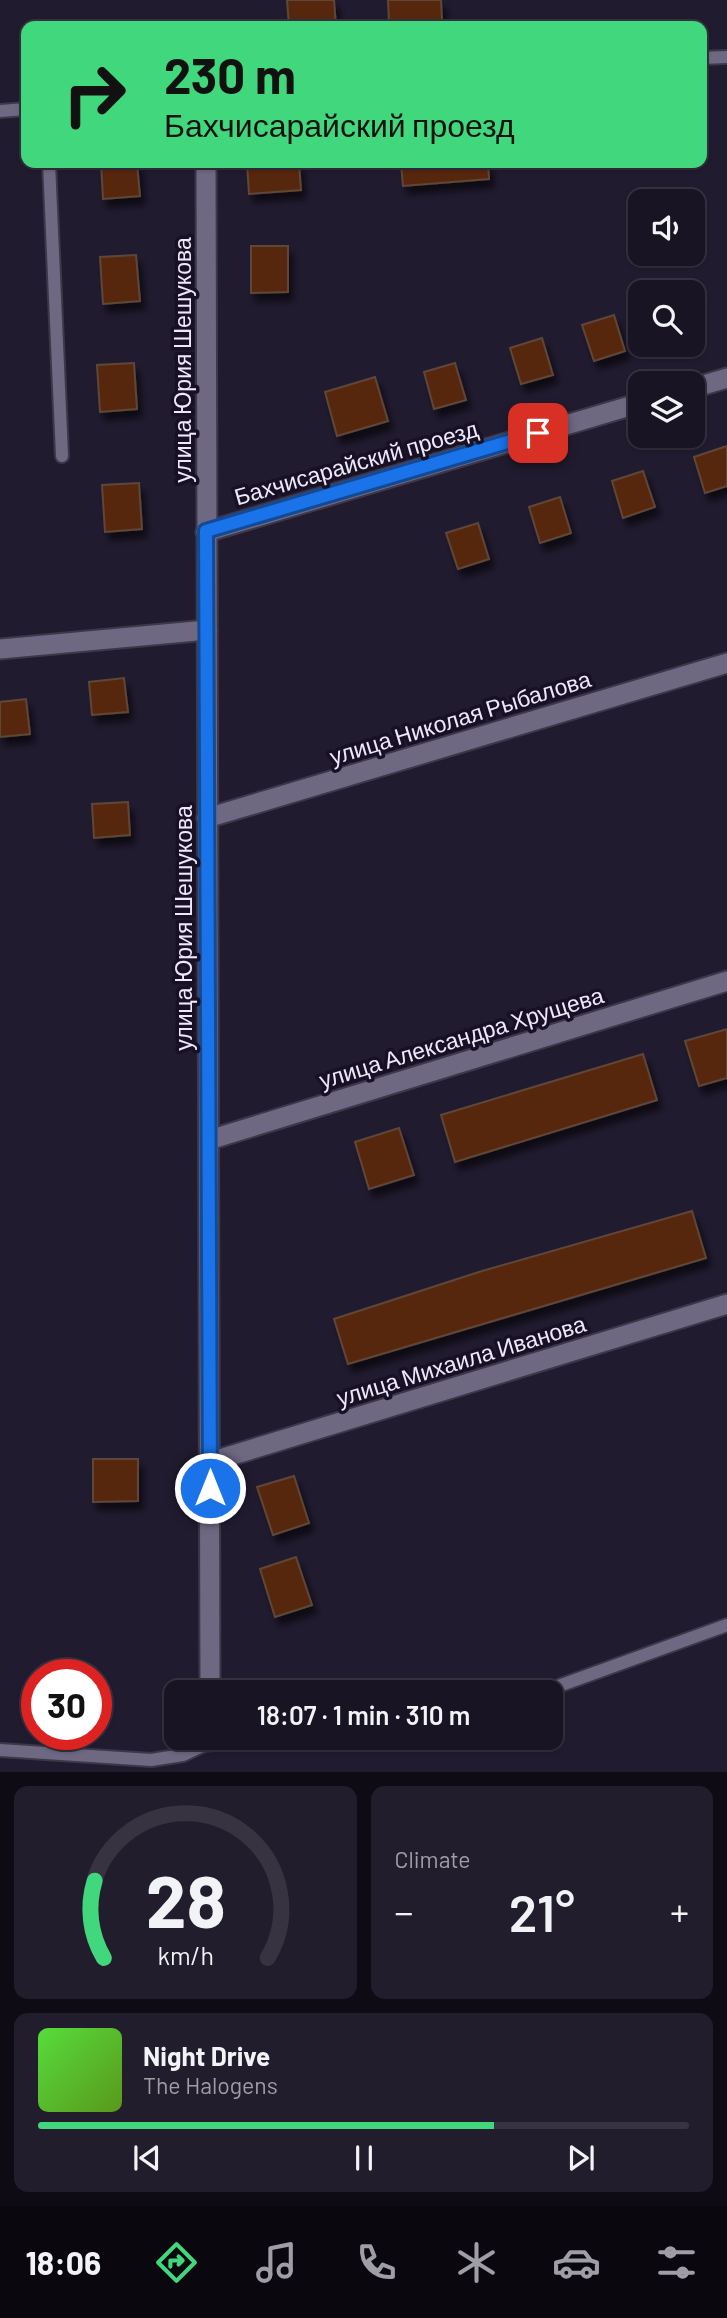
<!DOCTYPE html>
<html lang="en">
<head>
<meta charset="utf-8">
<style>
  body { margin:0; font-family:Barlow,sans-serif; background:#221d2c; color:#f1f3f6; height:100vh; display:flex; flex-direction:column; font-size:26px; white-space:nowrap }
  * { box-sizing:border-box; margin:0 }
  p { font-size:23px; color:#9f9ea6 }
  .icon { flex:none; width:38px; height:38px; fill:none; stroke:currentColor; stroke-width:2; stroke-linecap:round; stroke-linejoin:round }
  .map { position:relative; height:1772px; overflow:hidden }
  .details { display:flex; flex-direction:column; gap:14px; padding:14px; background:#0e0b14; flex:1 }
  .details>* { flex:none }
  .guide { position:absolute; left:21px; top:21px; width:686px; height:147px; border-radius:14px; box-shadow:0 2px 5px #0004,0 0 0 2px #373341; background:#41d77c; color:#111; overflow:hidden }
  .tools { position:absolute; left:628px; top:189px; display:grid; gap:14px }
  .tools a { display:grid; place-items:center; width:77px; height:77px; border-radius:14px; background:#191424; box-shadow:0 2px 5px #0004,0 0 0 2px #373341; font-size:35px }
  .speed { position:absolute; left:21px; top:1659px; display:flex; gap:14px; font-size:35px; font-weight:700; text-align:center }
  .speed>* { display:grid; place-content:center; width:91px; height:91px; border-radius:50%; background:#191424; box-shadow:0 2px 5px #0004,0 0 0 2px #373341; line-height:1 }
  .speed .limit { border:10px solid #d22; background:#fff; color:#111 }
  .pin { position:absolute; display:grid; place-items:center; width:60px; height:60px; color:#fff; margin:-30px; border-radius:14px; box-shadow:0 4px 10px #0006 }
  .me { position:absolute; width:77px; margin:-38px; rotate:0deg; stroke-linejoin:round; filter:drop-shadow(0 0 5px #0008) }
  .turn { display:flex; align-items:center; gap:24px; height:147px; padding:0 28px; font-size:32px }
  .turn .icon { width:91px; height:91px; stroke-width:2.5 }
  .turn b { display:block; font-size:49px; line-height:60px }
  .big { font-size:52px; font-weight:600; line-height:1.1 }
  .details .widget { flex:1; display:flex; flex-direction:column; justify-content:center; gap:10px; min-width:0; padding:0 24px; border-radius:14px; background:#221d2c }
  .details .dial { align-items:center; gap:0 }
  .dial svg { height:182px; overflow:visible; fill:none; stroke:#373341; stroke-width:7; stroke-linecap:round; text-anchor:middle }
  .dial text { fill:#f1f3f6; stroke:none }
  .song { display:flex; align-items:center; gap:21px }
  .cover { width:84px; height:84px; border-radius:10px; background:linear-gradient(135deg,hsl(110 70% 55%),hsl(90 70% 35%)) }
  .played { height:7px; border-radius:4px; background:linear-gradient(90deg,#41d77c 70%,#373341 70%) }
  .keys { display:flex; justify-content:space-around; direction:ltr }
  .heat { display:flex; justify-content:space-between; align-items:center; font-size:38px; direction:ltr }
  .details .tiles { flex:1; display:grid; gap:14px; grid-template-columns:1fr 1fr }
  .widget:last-child { grid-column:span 2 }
  .trip { position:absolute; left:164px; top:1680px; width:399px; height:70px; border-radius:14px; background:#191424; box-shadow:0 2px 5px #0004,0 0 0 2px #373341; font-weight:600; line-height:70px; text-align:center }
  .menu { display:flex; height:112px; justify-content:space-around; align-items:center; background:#0a080e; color:#9f9ea6 }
  .menu .icon { width:49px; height:49px }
  .menu .current { color:#41d77c }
  .menu b { font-size:32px; color:#f1f3f6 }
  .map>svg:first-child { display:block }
  .building { fill:#56280e; stroke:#5f4639; stroke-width:2; filter:url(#shadow) }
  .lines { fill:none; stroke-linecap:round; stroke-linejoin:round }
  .service-casing { stroke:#3d3748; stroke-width:16 }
  .minor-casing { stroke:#3d3748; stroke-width:23 }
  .service { stroke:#6f6883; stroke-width:12 }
  .minor { stroke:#6f6883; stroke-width:19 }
  .route-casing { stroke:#114b97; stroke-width:18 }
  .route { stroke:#1a73e8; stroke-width:12 }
  .labels { text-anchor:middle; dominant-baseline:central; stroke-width:7; stroke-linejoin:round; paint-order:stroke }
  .street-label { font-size:23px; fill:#ede9f8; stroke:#181126 }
</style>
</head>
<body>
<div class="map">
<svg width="727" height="1772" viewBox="0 0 727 1772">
  <defs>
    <filter id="shadow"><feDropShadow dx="4.5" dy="8" stdDeviation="3.5" flood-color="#0009"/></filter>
  </defs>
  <rect width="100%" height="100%" fill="#211b30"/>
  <!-- building -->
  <g class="building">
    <polygon points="287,0 334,0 336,26 289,26"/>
    <polygon points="388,0 441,0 442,20 389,23"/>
    <polygon points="101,163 137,163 140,196 103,199"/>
    <polygon points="247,163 299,163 301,190 249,194"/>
    <polygon points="401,163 488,163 489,179 403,186"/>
    <polygon points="251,246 288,246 288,292 251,293"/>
    <polygon points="136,255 140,301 103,304 100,257"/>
    <polygon points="614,315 625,351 594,361 582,325"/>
    <polygon points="542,338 553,375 521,384 510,348"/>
    <polygon points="134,363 137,409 100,412 97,365"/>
    <polygon points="455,363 466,400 434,409 424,372"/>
    <polygon points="375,377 388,421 337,436 325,392"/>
    <polygon points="727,446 727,486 705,493 694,457"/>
    <polygon points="643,471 655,507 623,518 612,481"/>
    <polygon points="139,483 142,529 105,532 102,485"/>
    <polygon points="560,497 571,533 540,543 529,507"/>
    <polygon points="478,523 489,559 458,569 446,533"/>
    <polygon points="124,678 128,712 92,715 89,682"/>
    <polygon points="26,699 30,734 0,737 0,702"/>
    <polygon points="128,802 130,835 94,838 92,804"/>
    <polygon points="727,1029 727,1078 699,1086 685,1041"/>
    <polygon points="643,1054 657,1100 455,1162 441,1115"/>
    <polygon points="399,1128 414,1175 369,1189 355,1142"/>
    <polygon points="692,1211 706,1258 348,1364 334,1319 482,1271"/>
    <polygon points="93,1459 138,1459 138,1501 93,1502"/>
    <polygon points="294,1476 309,1523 273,1535 257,1487"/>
    <polygon points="296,1557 312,1605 275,1617 260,1569"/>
  </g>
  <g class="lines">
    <defs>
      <g id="service">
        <polyline points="702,58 727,57"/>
        <polyline points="0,111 26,109"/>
        <polyline points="49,163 62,456"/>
        <polyline points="542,1692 727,1625"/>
        <polyline points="0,1750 151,1760 183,1755 219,1738"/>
      </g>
      <g id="minor">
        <polyline points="206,163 210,1692"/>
        <polyline points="693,388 727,378"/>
        <polyline points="206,532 640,403"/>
        <polyline points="0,649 207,630"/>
        <polyline points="207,818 727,663"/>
        <polyline points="209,1140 727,981"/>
        <polyline points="210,1462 727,1304"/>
        <polyline points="209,1741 209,1738"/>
      </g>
    </defs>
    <!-- service casing -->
    <use href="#service" class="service-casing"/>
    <!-- minor casing -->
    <use href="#minor" class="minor-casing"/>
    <!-- service -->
    <use href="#service" class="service"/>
    <!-- minor -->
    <use href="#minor" class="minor"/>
  </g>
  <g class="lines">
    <defs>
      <polyline id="route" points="210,1488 206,531 538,433"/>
    </defs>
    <!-- route casing -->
    <use href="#route" class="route-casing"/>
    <!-- route -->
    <use href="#route" class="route"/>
  </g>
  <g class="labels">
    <!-- street labels -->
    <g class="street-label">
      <text transform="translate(182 360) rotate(-90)">улица Юрия Шешукова</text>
      <text transform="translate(356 462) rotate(-16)">Бахчисарайский проезд</text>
      <text transform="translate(460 717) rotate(-17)">улица Николая Рыбалова</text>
      <text transform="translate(183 928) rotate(-90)">улица Юрия Шешукова</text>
      <text transform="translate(461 1037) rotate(-17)">улица Александра Хрущева</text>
      <text transform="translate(461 1360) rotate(-17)">улица Михаила Иванова</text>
    </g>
  </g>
</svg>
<div class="tools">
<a><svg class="icon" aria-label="sound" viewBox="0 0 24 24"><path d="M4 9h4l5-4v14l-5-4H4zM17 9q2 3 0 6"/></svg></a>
<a><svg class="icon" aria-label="search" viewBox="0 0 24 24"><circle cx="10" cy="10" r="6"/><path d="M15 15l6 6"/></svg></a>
<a><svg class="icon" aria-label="layers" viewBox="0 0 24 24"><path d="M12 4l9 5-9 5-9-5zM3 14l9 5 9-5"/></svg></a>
</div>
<div class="speed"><div class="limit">30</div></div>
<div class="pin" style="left:538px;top:433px;background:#d93025"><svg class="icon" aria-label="arrive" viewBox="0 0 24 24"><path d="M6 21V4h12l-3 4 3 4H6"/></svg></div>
<svg class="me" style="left:210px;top:1488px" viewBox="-20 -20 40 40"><circle r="17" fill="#1a73e8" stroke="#fff" stroke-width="3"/><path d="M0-11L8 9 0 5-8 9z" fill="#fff"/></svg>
<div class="trip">18:07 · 1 min · 310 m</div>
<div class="guide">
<div class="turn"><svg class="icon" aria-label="right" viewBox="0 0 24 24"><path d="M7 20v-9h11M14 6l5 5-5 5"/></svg><div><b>230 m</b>Бахчисарайский проезд</div></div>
</div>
</div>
<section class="details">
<div class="tiles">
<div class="widget dial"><svg viewBox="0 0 100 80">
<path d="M14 69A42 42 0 1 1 86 69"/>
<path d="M14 69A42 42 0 0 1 10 35" stroke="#41d77c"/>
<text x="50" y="56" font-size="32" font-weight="700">28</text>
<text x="50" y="72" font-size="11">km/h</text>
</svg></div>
<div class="widget"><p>Climate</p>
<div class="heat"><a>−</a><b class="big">21°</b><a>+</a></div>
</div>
<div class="widget">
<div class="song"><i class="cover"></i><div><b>Night Drive</b><p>The Halogens</p></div></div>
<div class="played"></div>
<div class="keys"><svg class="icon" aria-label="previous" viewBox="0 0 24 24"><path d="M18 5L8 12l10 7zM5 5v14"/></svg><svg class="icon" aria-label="pause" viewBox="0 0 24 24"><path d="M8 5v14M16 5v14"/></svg><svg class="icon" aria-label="next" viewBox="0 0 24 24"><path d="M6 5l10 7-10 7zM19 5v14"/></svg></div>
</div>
</div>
</section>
<nav class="menu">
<b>18:06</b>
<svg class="icon current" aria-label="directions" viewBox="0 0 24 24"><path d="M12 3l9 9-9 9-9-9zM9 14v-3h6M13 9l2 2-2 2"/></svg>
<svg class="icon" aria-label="music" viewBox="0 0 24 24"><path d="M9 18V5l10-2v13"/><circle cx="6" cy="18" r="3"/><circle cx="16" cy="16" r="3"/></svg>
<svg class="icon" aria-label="phone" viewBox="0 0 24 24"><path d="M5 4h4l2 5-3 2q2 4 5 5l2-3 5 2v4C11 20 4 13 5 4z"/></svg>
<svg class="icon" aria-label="climate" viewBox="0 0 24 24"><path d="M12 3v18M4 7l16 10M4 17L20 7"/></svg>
<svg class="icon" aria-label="car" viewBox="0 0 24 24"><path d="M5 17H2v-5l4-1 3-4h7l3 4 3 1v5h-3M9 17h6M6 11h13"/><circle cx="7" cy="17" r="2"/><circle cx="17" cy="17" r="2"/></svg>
<svg class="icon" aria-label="filters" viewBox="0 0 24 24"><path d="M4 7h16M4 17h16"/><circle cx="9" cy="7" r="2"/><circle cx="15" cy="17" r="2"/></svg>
</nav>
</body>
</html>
